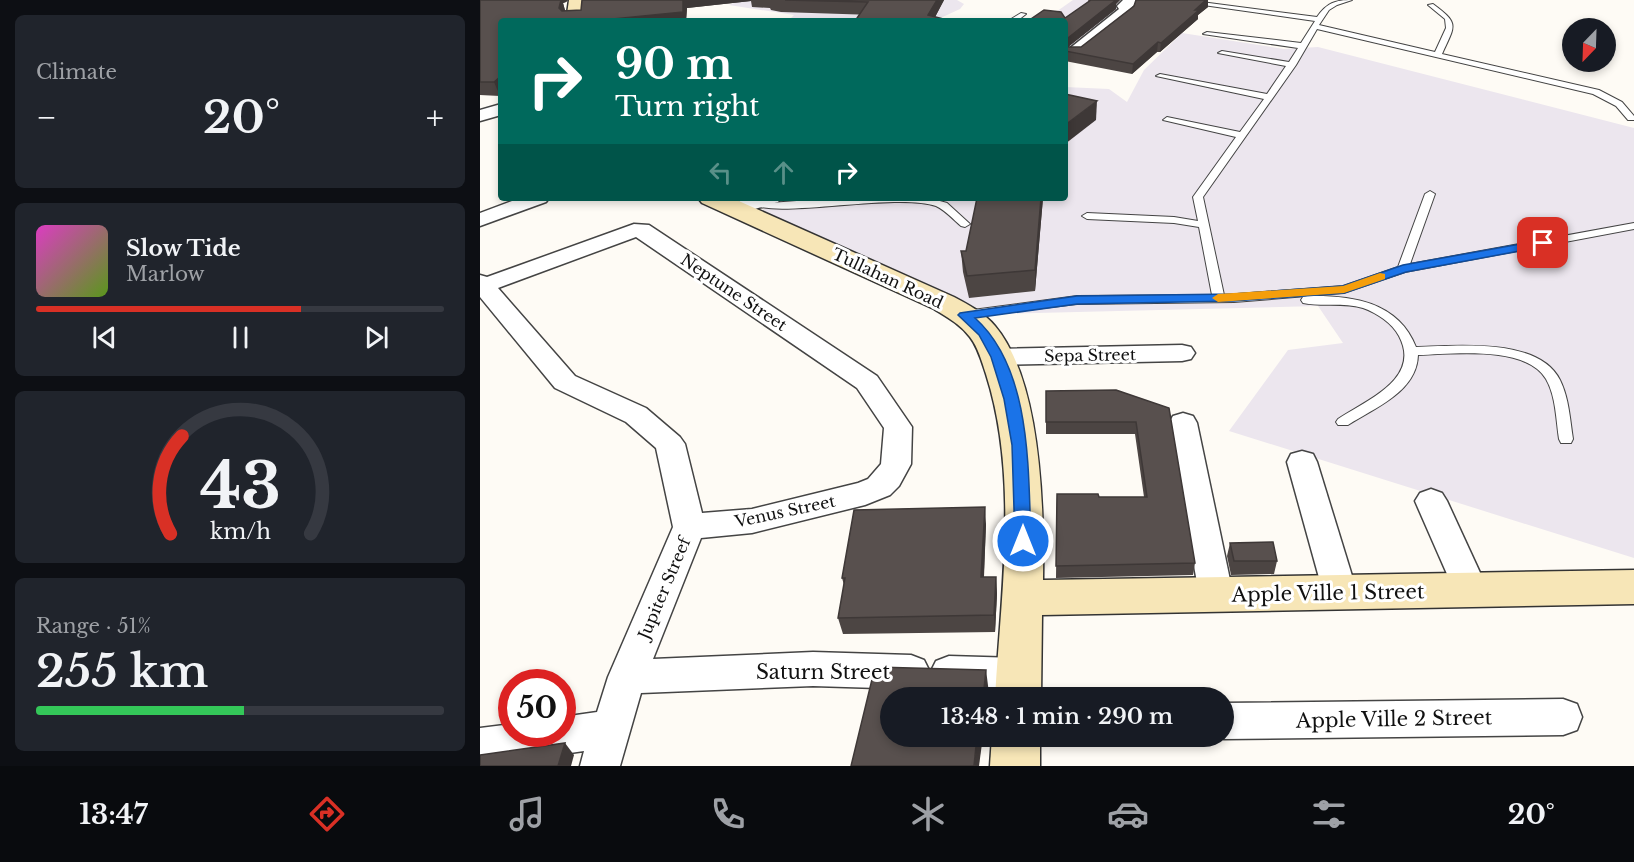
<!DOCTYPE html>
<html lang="en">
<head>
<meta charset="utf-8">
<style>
  body { margin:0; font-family:"Libre Baskerville",serif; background:#20242c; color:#f1f3f6; height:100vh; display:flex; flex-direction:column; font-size:22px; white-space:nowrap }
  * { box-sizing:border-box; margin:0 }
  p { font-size:20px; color:#9ea1a6 }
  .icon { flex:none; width:33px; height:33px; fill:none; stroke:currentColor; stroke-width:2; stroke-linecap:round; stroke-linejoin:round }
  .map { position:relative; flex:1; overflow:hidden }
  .panel { display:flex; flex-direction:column; gap:15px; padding:15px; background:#0d0f14; width:480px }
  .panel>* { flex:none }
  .guide { position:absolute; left:18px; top:18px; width:570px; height:183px; border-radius:6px; box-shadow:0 3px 9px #0003; background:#00695c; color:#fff; overflow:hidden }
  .needle { width:39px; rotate:203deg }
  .buttons { position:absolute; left:1082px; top:18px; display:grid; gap:12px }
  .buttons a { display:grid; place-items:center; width:54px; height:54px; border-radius:50%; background:#171b24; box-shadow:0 3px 9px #0003; font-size:30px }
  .speed { position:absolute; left:18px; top:669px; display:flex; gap:12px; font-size:30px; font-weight:700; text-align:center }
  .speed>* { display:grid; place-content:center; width:78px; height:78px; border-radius:50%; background:#171b24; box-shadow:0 3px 9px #0003; line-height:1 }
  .speed .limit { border:9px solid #d22; background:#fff; color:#111 }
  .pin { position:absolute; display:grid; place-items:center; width:51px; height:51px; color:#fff; margin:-26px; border-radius:12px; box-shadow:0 3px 9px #0006 }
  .me { position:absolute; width:66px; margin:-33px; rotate:0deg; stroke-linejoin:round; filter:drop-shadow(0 0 4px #0008) }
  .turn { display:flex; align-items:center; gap:21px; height:126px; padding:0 18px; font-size:27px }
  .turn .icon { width:78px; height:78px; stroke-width:2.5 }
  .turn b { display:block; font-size:42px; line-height:51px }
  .lanes { display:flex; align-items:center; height:57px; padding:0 18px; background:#0003; justify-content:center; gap:30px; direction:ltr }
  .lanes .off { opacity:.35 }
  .big { font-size:45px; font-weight:600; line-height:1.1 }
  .panel .tile { flex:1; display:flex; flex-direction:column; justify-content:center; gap:9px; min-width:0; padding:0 21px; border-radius:9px; background:#20242c }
  .panel .dial { align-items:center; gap:0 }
  .dial svg { height:156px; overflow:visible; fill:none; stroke:#363941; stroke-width:7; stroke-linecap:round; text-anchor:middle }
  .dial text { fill:#f1f3f6; stroke:none }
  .song { display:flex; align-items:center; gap:18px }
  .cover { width:72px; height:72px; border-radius:9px; background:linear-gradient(135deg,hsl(310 70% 55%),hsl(90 70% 35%)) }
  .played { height:6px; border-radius:3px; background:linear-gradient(90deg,#d93025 65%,#363941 65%) }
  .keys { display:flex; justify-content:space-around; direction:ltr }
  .heat { display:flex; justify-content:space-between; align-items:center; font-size:33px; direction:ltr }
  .charge { height:9px; border-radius:4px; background:linear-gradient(90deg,#34c759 51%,#363941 0) }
  .trip { position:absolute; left:400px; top:687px; width:354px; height:60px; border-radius:30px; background:#171b24; box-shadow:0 3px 9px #0003; font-weight:600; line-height:60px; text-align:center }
  .menu { display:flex; height:96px; justify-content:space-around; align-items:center; background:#090b0e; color:#9ea1a6 }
  .menu .icon { width:42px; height:42px }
  .menu .active { color:#d93025 }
  .menu b { font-size:27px; color:#f1f3f6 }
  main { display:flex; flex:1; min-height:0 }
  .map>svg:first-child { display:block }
  .industrial { fill:#ece6ee }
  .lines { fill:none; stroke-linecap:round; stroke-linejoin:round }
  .lane-casing { stroke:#444; stroke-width:2 }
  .street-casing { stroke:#444; stroke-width:3 }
  .secondary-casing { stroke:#333; stroke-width:3 }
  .lane { fill:#fff; fill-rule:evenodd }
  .street { fill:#fff; fill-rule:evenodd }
  .secondary { fill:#f7e6b7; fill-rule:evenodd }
  .wall { fill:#4c4543 }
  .shaded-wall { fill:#3e3837 }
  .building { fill:#58504e; stroke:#3e3837; stroke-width:1.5 }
  .route { fill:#1a73e8; stroke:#114b97; stroke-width:1.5 }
  .slow { fill:#f59e0b }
  .labels { text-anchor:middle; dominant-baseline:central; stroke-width:6; stroke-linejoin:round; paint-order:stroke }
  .street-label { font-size:16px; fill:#111; stroke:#fff }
  .near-street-label { font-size:20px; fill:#111; stroke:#fff }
</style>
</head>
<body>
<main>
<section class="panel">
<div class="tile"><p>Climate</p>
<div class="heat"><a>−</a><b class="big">20°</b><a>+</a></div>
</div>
<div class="tile">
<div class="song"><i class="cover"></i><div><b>Slow Tide</b><p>Marlow</p></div></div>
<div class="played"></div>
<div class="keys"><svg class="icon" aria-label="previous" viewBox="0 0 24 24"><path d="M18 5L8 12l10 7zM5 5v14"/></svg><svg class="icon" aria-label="pause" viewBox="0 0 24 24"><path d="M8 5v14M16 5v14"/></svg><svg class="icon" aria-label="next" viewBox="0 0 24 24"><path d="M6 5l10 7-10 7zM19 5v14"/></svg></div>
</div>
<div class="tile dial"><svg viewBox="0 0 100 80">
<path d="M14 69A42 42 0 1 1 86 69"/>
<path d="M14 69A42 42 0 0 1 20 19" stroke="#d93025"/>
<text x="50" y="56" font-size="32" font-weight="700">43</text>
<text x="50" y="72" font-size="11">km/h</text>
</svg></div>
<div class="tile"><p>Range · 51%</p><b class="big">255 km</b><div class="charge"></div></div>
</section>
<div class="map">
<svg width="1154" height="766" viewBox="0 0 1154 766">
  <rect width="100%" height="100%" fill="#fefbf5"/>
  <!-- industrial -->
  <g class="industrial">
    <polygon points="260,0 477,0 484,4 480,9 454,21 308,21 314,15 249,5"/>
    <polygon points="593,0 647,0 643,10 585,58 585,21 563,21"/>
    <polygon points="702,33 804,49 838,47 1154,128 1154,558 749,431 808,350 863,343 838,306 511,314 281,211 301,198 585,198 585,87 629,89 647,102 664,70"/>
  </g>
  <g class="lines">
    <defs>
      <g id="lane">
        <path d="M706,0L837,17C847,3 855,0 872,0L857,5L849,10L839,25L955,52L966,28L965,19L948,5L953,4C980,24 975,25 962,54L1119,90L1142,102L1154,116V120H1148L1136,106L1113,94L837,29L816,65L723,197L744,295L863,286L918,267L945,194L950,191L955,194L930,264L1154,223V229L925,272L864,293L754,302L597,304L481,318L479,315L485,311L597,296L732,295L719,227L694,223L607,219L602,216L607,213L694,217L718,221L713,197L756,137L683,120L687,117L760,132L784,99L676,76L680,74L787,94L806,66L738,53L742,51L809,62L818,48L723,34L727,32L821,43L835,21L709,3Z"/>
        <polygon points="541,13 546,14 537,21 528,21"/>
        <path d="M357,198H449L467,203L490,224L485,227L481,226C474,220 465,210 456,206C416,192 291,220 270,203L275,200L290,203Z"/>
        <path d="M827,296C871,295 918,301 936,347C976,346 1059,337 1080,380C1089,398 1090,420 1093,439L1091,443H1081L1079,439C1076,420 1076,396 1066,379C1046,345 972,354 938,355C937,392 894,408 868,425H858L856,422L858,419C886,400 942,379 919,336C912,323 897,313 883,308C863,302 842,307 823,303L821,300L823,297Z"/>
      </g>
      <g id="street">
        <polygon points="643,0 659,0 652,7 654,10 652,13 599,55 589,55 586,52 589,49 639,9 637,6"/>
        <polygon points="21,104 21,115 0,121 0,110"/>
        <polygon points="40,198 69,198 66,202 0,226 0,213"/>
        <polygon points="269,198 301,198 298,202 255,215 248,213 245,209 248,205"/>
        <path d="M154,224L169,225L397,376L432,427L431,464L419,486L410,495L385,505L272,533L221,538L173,659L333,652L431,655L444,660L450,672L444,684L431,689L333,686L161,693L140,766H100L104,751L0,766V728L32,724V734H82V717L117,712L128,677L193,527L176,448L146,422L75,388L0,297V275L7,277ZM156,237L377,388L404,428L401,464L388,479L378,483L272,509L222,513L205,444L200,437L166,408L95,376L18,288Z"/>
        <polygon points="702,345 711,347 715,353 711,359 702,361 517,365 508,363 504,357 508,351 517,349"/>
        <polygon points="703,413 713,416 717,423 753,594 748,604 736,608 724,604 719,594 689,423 693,416"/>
        <polygon points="822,451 833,454 837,462 877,592 872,602 860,606 848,602 843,592 807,462 811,454"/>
        <polygon points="951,489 962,493 967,501 1008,590 1003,600 991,604 979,600 974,590 935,501 940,493"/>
        <path d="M469,656L539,658L552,663L558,675L552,687C529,696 479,694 456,685L450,673L456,661Z"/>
        <polygon points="1083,699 1097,704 1102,717 1097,730 1083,735 744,739 737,736 744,736 744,703"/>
      </g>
      <g id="secondary">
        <polygon points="89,0 105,0 104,21 86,21"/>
        <path d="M218,198H252L474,297C489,305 504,313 515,326C562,382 564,510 563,580L1154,570V604L562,615L561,698H515C521,592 539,477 506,374C502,362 498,347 490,337C480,324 467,317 454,309L222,203Z"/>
        <polygon points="512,736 560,736 560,766 510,766"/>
      </g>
    </defs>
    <!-- lane casing -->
    <use href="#lane" class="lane-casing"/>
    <!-- street casing -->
    <use href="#street" class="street-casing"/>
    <!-- secondary casing -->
    <use href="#secondary" class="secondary-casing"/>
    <!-- lane -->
    <use href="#lane" class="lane"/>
    <!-- street -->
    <use href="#street" class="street"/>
    <!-- secondary -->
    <use href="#secondary" class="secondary"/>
  </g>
  <!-- wall -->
  <g class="wall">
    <polygon points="0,0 88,0 86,2 83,3 85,11 101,10 102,0 464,0 455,17 301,12 291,10 290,8 272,7 271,1 207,8 206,21 21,21 21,95 20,96 0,95"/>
    <polygon points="608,0 640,0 636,4 636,9 588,47 601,47 654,6 656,0 735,0 728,0 728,7 718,15 718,19 680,52 677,52 652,74 585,61 585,18 609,2"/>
    <polygon points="563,198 555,291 489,298 483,272 481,251 486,251"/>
    <polygon points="566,391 689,408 715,563 713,575 576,578 577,494 619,497 664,497 655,434 566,434"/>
    <polygon points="506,524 504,577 516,577 517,594 515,632 363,634 358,618 364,585 362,578"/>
    <polygon points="750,543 797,561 794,574 751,575 747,556"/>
  </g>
  <!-- shaded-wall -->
  <g class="shaded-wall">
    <polygon points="68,0 88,0 86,2 83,3 85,10 84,21"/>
    <polygon points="203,0 271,0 271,1 207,8 206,21 113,21"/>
    <polygon points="457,0 464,0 453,21 448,15"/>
    <polygon points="636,0 640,0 636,4 636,9 588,47 585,51 585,43 588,38"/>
    <polygon points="726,0 728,0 728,7 718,15 718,19 680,52 681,43"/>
    <polygon points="678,42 677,52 652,74 653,64"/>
    <polygon points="20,77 21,81 21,95 20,96 14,82"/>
    <polygon points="617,101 616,120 585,144 585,125"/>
    <polygon points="561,198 563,198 555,291 555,270"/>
    <polygon points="505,507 506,524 503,594 501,577"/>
    <polygon points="516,577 517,594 515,632 514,615"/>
    <polygon points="506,670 509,693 508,698 503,698"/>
    <polygon points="497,736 503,736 499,766 494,766"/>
    <polygon points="85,743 94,755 91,766 78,766"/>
  </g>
  <!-- building -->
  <g class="building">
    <polygon points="0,0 81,0 79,8 82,11 101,10 102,0 203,0 203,12 113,21 21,21 21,78 20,77 14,82 0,82"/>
    <polygon points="305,0 457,0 448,15 471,21 375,21 388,2"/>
    <polygon points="611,0 636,0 588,38 585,43 585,21 548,21 564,10 581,12 585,18"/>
    <polygon points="656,0 726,0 715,10 719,10 681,43 678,42 653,64 585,51 585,44 589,47 601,47 654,6"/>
    <polygon points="585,94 617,101 585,125"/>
    <polygon points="497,198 561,198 555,270 487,276 481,251 486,251"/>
    <polygon points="636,390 689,408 715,563 576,566 577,494 618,494 619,497 667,497 656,422 566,422 566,391"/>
    <polygon points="505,507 501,577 516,577 514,615 358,618 365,578 362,578 374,510"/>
    <polygon points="793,542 797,561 754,561 750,543"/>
    <polygon points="395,667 506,670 503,698 411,698 411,736 497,736 494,766 371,766"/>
    <polygon points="85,743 78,766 0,766 0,755"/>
  </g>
  <!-- route -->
  <path class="route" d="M1063,240L1069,243L1067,246L926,272L864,293L754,301L597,304L495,318C552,369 548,470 551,541L549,546L543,548L537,546L535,541L532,445L524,399L511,357L499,335L478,315L480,313L597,296L754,294L863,286L923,265Z"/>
  <!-- slow -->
  <polygon class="slow" points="900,273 905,274 905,279 864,293 738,302 732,298 738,294 863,286"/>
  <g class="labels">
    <!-- street labels -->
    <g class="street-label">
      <text transform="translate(408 278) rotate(25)">Tullahan Road</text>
      <text transform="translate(254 292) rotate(34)">Neptune Street</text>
      <text transform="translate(610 355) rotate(-1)">Sepa Street</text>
      <text transform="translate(305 511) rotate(-12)">Venus Street</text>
      <text transform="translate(184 588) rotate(-67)">Jupiter Streef</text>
    </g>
    <!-- near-street labels -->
    <g class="near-street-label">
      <text transform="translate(848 593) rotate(-1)">Apple Ville 1 Street</text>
      <text x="343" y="672">Saturn Street</text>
      <text transform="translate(914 719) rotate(-1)">Apple Ville 2 Street</text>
    </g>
  </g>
</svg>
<div class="buttons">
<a><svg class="needle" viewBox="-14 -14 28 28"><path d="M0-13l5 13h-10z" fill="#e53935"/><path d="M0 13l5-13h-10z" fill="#9ea1a6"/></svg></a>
</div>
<div class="speed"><div class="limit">50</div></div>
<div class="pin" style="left:1063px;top:243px;background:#d93025"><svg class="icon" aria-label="arrive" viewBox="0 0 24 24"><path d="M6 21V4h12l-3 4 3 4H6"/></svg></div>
<svg class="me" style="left:543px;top:541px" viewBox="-20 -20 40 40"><circle r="17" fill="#1a73e8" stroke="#fff" stroke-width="3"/><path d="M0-11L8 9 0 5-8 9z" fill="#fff"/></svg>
<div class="trip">13:48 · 1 min · 290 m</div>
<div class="guide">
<div class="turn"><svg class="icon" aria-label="right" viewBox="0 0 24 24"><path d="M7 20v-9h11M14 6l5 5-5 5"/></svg><div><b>90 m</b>Turn right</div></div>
<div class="lanes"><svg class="icon off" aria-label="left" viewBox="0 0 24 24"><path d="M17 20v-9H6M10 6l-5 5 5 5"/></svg><svg class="icon off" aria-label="ahead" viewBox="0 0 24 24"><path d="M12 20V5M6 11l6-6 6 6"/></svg><svg class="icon" aria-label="right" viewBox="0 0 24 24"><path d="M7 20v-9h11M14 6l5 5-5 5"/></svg></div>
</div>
</div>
</main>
<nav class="menu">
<b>13:47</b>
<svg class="icon active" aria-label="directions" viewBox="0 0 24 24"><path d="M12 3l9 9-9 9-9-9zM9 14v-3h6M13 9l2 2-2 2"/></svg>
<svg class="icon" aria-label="music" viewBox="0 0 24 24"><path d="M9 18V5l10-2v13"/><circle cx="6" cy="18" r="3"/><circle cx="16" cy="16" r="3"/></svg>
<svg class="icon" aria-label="phone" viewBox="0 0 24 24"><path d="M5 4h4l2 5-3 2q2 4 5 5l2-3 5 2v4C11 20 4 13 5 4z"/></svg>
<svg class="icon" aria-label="climate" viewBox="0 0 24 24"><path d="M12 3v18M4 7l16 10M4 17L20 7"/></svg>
<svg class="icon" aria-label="car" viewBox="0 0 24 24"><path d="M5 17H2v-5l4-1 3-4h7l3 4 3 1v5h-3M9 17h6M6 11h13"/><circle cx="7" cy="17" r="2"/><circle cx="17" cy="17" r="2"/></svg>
<svg class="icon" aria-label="filters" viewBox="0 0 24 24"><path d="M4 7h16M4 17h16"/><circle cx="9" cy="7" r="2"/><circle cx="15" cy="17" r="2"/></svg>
<b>20°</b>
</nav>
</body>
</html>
